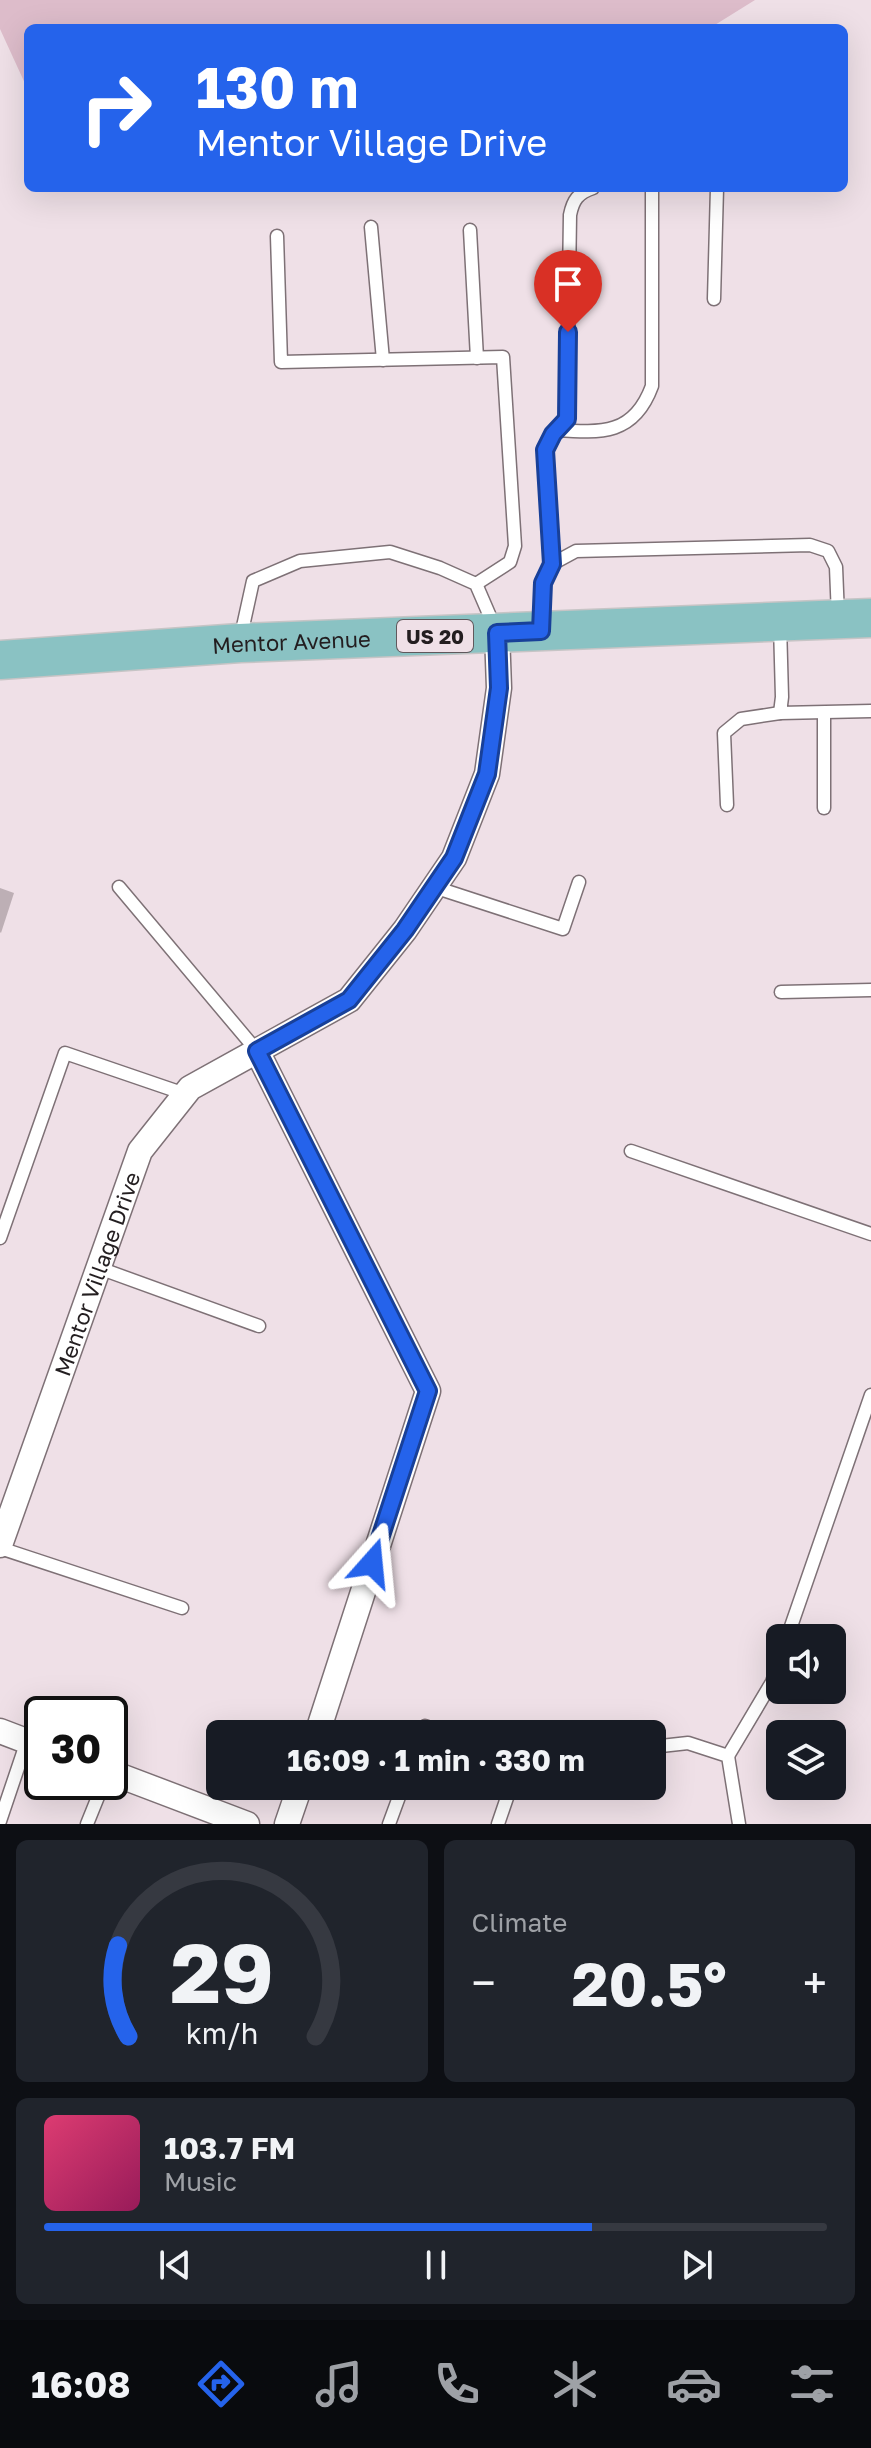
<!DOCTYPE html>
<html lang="en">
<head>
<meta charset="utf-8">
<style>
  body { margin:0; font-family:"Golos Text",sans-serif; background:#20242c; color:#f1f3f6; height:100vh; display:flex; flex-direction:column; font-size:30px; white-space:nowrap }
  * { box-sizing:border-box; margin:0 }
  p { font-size:26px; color:#9ea1a6 }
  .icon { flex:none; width:44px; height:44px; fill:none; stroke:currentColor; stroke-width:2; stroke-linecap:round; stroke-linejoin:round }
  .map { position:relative; height:1824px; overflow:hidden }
  .sheet { display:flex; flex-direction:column; gap:16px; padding:16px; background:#0d0f14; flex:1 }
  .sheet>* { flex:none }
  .banner { position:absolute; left:24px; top:24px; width:824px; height:168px; border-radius:12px; box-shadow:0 8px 32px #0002; background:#2563eb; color:#fff; overflow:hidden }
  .fabs { position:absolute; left:766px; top:1624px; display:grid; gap:16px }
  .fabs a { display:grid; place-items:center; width:80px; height:80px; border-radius:12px; background:#171b24; box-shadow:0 8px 32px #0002; font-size:40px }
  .speed { position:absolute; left:24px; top:1696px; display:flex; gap:16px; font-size:40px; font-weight:700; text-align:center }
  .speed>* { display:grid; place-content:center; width:104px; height:104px; border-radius:50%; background:#171b24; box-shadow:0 8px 32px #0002; line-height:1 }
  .speed .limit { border:4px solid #111; border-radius:12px; background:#fff; color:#111 }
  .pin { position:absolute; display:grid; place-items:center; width:68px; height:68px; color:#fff; margin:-82px -34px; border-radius:50% 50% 50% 0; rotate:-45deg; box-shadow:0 0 8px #0007 }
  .pin .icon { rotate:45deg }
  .me { position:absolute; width:88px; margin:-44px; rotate:18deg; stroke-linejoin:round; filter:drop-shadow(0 0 6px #0008) }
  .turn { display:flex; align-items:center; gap:28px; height:168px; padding:0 40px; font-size:36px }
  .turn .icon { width:104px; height:104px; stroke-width:2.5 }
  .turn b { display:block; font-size:56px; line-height:68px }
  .big { font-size:60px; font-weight:700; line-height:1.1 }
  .sheet .card { flex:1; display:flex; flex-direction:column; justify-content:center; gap:12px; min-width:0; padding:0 28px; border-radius:12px; background:#20242c }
  .sheet .dial { align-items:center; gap:0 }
  .dial svg { height:208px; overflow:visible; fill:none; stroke:#363941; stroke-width:7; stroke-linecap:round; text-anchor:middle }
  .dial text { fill:#f1f3f6; stroke:none }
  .song { display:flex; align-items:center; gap:24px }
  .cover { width:96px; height:96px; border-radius:12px; background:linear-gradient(135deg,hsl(340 70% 55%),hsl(330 70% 35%)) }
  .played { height:8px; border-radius:4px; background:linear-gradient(90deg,#2563eb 70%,#363941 70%) }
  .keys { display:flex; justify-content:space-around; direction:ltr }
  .heat { display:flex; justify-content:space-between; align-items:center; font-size:44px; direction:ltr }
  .sheet .tiles { flex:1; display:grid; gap:16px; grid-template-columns:1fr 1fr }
  .card:last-child { grid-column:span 2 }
  .trip { position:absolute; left:206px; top:1720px; width:460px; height:80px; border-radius:12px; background:#171b24; box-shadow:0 8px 32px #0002; font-weight:700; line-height:80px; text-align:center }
  .tabs { display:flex; height:128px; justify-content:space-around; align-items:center; background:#090b0e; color:#9ea1a6 }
  .tabs .icon { width:56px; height:56px }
  .tabs .selected { color:#2563eb }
  .tabs b { font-size:36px; color:#f1f3f6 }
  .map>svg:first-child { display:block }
  .green { fill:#ddbcca }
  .building { fill:#bdafb5 }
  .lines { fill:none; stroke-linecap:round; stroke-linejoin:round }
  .service-casing { stroke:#7e7176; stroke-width:15 }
  .minor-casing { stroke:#7e7176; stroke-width:27 }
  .primary-casing { stroke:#c6c4c5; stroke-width:41 }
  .service { stroke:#fff; stroke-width:12 }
  .minor { stroke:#fff; stroke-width:24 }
  .primary { stroke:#8ac2c3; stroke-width:38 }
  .route-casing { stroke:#184099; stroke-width:20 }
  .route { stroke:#2563eb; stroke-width:14 }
  .labels { text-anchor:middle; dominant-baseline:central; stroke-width:6; stroke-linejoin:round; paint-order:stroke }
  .shield { fill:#efe0e7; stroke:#60585c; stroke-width:2 }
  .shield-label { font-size:20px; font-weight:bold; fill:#231e20 }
  .street-label { font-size:22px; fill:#231e20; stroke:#efe0e7 }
</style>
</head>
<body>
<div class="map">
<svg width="871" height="1824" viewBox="0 0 871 1824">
  <rect width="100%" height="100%" fill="#efe0e7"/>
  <!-- green -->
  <polygon class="green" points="0,0 755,0 710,28 28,28 28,90 0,29"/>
  <!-- building -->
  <polygon class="building" points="0,888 14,893 1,933 0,932"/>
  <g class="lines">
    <defs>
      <g id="service">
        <polyline points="371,227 383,360"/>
        <polyline points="470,230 477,358"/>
        <polyline points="277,236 281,362 503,357 515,546 510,562 476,584"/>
        <polyline points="714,299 717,188"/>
        <path d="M556,430C602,433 634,435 652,386V188"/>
        <path d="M552,564L545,450L553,434L567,419L570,215C573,200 578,193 593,188"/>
        <polyline points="780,625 782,697 780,713 871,711"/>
        <polyline points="541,628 543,583 552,564 576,551 810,545 828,551 836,567 838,616"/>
        <polyline points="240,640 253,581 300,561 390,552 440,568 476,584 495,628"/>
        <polyline points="727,805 724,733 741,719 780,713"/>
        <polyline points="824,808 824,713"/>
        <polyline points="119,887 257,1051"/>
        <polyline points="434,887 563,929 579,882"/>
        <polyline points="781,992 871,990"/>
        <polyline points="631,1151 871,1234"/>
        <polyline points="0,1238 65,1053 185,1094"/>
        <polyline points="99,1268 259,1326"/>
        <polyline points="0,1548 182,1608"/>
        <polyline points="787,1638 871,1395"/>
        <polyline points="422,1734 425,1726 446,1734"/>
        <polyline points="652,1747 688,1743 728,1756 739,1824"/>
        <polyline points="728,1756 772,1682 780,1658"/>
        <polyline points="0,1821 27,1741"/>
        <polyline points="87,1824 104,1782"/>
        <polyline points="389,1824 403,1786"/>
        <polyline points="498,1824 511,1786"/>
      </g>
      <g id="minor">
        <polyline points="257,1051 428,1391 317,1734"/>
        <path id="s1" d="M0,1545L140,1151L190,1088L349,1000L405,930L454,858L487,774L499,688L497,633"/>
        <polyline points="0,1731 42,1747"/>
        <polyline points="110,1772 247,1824"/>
        <polyline points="287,1824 300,1786"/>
      </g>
      <g id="primary">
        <path id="s2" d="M0,660L240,643L871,618"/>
      </g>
    </defs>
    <!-- service casing -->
    <use href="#service" class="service-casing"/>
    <!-- minor casing -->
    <use href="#minor" class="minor-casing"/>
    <!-- primary casing -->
    <use href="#primary" class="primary-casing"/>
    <!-- service -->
    <use href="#service" class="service"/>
    <!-- minor -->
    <use href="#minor" class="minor"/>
    <!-- primary -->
    <use href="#primary" class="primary"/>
  </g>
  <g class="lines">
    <defs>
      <polyline id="route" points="372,1563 428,1391 257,1051 349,1000 405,930 454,858 487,774 499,688 497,633 541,631 543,583 552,564 545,450 553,434 567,419 568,332"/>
    </defs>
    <!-- route casing -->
    <use href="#route" class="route-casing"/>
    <!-- route -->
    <use href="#route" class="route"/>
  </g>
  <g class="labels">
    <!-- shield labels -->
    <rect class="shield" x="397" y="620" width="76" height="32" rx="6"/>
    <g class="shield-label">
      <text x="435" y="636">US 20</text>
    </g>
    <!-- street labels -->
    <g class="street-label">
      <text stroke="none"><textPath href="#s2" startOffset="292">Mentor Avenue</textPath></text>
      <text stroke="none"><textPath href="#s1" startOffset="288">Mentor Village Drive</textPath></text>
    </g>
  </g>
</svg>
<div class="fabs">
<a><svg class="icon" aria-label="sound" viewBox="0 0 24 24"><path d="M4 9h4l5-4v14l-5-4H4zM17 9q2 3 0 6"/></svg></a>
<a><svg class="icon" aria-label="layers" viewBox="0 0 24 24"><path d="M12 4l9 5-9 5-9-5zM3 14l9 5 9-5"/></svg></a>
</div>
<div class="speed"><div class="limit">30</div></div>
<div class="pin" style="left:568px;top:332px;background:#d93025"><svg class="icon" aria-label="arrive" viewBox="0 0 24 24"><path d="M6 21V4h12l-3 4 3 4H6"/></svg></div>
<svg class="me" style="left:372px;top:1563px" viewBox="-20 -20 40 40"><path d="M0-17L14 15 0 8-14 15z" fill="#2563eb" stroke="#fff" stroke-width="4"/></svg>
<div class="trip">16:09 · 1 min · 330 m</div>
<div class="banner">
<div class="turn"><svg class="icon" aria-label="right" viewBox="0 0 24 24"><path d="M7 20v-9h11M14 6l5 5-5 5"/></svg><div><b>130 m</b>Mentor Village Drive</div></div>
</div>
</div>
<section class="sheet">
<div class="tiles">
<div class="card dial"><svg viewBox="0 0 100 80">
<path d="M14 69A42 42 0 1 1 86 69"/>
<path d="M14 69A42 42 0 0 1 10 34" stroke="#2563eb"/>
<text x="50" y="56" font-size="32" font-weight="700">29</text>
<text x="50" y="72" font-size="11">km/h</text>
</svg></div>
<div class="card"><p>Climate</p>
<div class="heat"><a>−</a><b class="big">20.5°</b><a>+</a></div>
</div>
<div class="card">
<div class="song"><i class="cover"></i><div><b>103.7 FM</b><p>Music</p></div></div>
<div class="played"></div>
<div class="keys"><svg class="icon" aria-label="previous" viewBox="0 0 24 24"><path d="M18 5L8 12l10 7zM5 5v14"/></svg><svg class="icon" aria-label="pause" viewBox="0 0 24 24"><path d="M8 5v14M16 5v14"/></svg><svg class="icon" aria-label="next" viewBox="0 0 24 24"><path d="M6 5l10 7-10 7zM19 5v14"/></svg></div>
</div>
</div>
</section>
<nav class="tabs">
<b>16:08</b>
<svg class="icon selected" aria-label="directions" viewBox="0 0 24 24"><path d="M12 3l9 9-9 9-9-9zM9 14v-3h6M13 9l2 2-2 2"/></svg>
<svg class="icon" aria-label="music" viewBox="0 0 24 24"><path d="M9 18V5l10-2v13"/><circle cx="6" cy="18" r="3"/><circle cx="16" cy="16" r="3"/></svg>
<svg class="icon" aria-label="phone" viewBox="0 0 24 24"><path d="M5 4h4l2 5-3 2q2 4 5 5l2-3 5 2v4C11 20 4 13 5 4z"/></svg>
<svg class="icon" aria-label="climate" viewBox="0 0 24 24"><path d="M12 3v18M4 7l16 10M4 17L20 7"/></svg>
<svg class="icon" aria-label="car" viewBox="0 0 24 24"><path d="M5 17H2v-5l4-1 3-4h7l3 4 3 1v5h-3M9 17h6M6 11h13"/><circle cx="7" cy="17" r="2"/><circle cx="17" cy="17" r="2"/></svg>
<svg class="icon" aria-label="filters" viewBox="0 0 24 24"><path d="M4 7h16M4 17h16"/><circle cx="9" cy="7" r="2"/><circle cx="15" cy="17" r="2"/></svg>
</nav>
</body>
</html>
